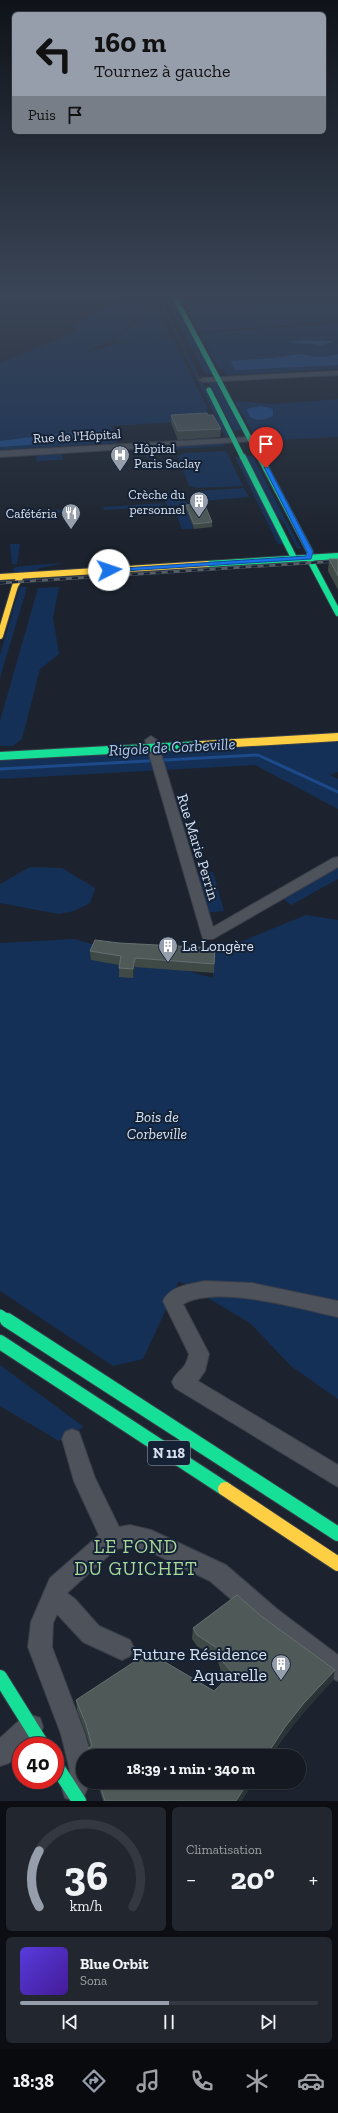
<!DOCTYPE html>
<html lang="fr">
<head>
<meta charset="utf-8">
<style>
  body { margin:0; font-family:"Zilla Slab",serif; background:#22272f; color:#f1f3f6; height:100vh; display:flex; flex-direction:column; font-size:15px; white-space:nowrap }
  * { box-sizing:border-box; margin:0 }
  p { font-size:13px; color:#9da1a5 }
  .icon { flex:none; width:22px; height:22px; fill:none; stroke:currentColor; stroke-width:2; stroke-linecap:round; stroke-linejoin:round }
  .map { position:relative; height:1801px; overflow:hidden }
  .side { display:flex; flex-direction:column; gap:6px; padding:6px; background:#0c0e13; flex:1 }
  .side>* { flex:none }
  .hud { position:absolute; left:12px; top:12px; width:314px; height:122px; border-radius:6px; box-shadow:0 1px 3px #0004,0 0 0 1px #343840; background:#969eab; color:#111; overflow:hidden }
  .speed { position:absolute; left:12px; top:1737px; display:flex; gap:8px; font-size:20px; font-weight:700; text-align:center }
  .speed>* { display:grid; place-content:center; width:52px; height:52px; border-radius:50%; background:#151a22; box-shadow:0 1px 3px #0004,0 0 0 1px #343840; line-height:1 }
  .speed .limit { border:6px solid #d22; background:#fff; color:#111 }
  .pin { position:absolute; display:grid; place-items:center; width:34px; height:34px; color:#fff; margin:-41px -17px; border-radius:50% 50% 50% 0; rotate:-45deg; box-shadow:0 0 4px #0007 }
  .pin .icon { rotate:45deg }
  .me { position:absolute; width:44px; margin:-22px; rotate:86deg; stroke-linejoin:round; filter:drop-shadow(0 0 3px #0008) }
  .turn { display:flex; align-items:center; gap:14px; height:84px; padding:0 16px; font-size:18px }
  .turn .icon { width:52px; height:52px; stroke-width:2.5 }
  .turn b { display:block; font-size:28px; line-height:34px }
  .then { display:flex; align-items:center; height:38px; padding:0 16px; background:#0003; gap:8px; font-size:15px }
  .big { font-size:30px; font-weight:700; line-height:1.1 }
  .side .card { flex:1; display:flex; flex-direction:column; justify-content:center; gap:6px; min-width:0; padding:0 14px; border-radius:6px; background:#22272f }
  .side .dial { align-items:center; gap:0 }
  .dial svg { height:104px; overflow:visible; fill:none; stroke:#343840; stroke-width:7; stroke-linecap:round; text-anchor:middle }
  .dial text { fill:#f1f3f6; stroke:none }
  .song { display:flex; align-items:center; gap:12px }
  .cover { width:48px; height:48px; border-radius:6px; background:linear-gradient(135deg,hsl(250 70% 55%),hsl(260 70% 35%)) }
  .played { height:4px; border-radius:2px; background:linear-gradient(90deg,#969eab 50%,#343840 50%) }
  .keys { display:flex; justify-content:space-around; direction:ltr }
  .heat { display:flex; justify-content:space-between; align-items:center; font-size:22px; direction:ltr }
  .side .tiles { flex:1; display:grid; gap:6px; grid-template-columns:1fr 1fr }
  .card:last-child { grid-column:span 2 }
  .trip { position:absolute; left:76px; top:1749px; width:230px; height:40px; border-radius:20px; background:#151a22; box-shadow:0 1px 3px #0004,0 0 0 1px #343840; font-weight:700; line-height:40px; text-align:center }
  .tab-bar { display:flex; height:64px; justify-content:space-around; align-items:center; background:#080a0e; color:#9da1a5 }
  .tab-bar .icon { width:28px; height:28px }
  .tab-bar .current { color:#969eab }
  .tab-bar b { font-size:18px; color:#f1f3f6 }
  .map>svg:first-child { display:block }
  .green { fill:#153057 }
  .water { fill:#1c4a8b }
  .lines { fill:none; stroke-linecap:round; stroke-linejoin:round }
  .stream { stroke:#1c4a8b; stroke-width:3 }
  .street-casing { stroke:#3a3f49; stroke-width:2 }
  .fast-far4-casing { stroke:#3a3f49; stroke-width:6 }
  .fast-far3-casing { stroke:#3a3f49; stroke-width:8 }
  .fast-far2-casing { stroke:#3a3f49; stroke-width:10 }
  .fast-far1-casing { stroke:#3a3f49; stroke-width:12 }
  .fast-casing { stroke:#3a3f49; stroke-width:16 }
  .slow-far2-casing { stroke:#3a3f49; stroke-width:8 }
  .slow-far1-casing { stroke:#3a3f49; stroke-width:10 }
  .slow-casing { stroke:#3a3f49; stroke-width:16 }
  .street { fill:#4d525b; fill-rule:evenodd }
  .fast-far4 { stroke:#16e098; stroke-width:5 }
  .fast-far3 { stroke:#16e098; stroke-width:6 }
  .fast-far2 { stroke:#16e098; stroke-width:8 }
  .fast-far1 { stroke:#16e098; stroke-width:11 }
  .fast { stroke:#16e098; stroke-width:14 }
  .slow-far2 { stroke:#ffcf43; stroke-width:6 }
  .slow-far1 { stroke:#ffcf43; stroke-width:8 }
  .slow { stroke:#ffcf43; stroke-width:14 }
  .rail-casing { stroke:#585e65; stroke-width:3 }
  .rail { stroke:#152235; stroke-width:2; stroke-dasharray:6; stroke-linecap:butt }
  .wall { fill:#3f4946 }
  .shaded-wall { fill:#2a3335 }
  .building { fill:#4f5a58; stroke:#646f70 }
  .route { fill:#1a73e8; stroke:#114b97 }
  .labels { text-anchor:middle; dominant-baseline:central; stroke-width:4; stroke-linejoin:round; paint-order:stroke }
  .far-street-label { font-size:13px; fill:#d8e1ef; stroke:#152235 }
  .far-poi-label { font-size:13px; fill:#d8e1ef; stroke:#152235; text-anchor:end }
  .shield { fill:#152235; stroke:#9ea8b7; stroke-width:1 }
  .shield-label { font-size:14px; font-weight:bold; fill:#d8e1ef }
  .street-label { font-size:15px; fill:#d8e1ef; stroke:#152235 }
  .poi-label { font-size:15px; fill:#d8e1ef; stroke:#152235; text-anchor:start }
  .park-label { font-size:15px; font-style:italic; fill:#d4e2f6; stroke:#152235 }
  .water-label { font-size:16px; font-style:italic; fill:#aec9f0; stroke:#152235 }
  .near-poi-label { font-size:18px; fill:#d8e1ef; stroke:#152235; text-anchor:end }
  .near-neighbourhood-label { font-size:19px; letter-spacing:1px; fill:#abda9a; stroke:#152235 }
</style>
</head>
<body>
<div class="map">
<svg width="338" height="1801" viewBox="0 0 338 1801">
  <rect width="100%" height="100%" fill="#1c232e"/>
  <!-- green -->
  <g class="green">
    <polygon points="133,294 151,294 156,305 150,306 115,338 84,353 126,341 162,335 166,341 165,335 171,335 208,409 206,409 212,420 111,426 118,443 0,450 0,363 76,332 72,326"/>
    <polygon points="155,294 158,294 229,435 226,438"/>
    <polygon points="163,294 171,294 212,374 205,374"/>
    <polygon points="180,294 338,294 338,321 199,332"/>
    <polygon points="154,306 156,306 170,334 113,342"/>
    <polygon points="338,323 338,369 226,375 223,369 219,370 200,333"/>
    <polygon points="208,381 216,381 242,430 234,431"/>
    <polygon points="338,399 338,437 258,441 235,403 237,401 273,404"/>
    <polygon points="223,442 225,446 159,450 153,453 153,458 147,458 143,448"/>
    <polygon points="96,450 98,451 62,453 63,459 61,460 37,461 36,455"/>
    <polygon points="226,451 243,486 198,488 189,486 178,456 185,453"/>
    <polygon points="247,456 252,456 254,459 301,549 297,548 284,523 277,516"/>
    <polygon points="235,457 240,457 283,544 278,544"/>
    <polygon points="244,488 249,497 203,501 198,491"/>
    <polygon points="169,492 171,499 185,498 188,505 167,506 162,493"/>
    <polygon points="201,501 204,508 186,510 194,529 182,529 174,508 196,507 194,502"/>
    <polygon points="162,503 163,507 104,510 103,507"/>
    <polygon points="71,509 72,512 11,516 10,513"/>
    <polygon points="10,544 20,544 17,564 12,564"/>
    <polygon points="64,563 40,568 31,573 14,575 13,568 22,566"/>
    <polygon points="20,587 27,587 0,678 0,655"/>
    <polygon points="59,587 53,618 59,654 40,669 22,739 13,746 0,746 0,721 38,588"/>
    <polygon points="338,742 338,772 330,775 338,779 338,809 255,765 0,779 0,759 262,744"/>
    <polygon points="338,863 338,879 291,905 280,896"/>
    <polygon points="30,867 62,868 95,888 90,903 74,911 59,914 0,903 0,884"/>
    <polygon points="213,872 224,911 204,913 194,875"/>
    <polygon points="306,915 338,920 338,1399 291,1366 250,1323 179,1281 143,1359 113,1366 0,1291 0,943 74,939 213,978 213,953"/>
    <polygon points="0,1365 84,1427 59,1441 0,1406"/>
  </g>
  <!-- water -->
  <g class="water">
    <polygon points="307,340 330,341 333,342 321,345 290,342"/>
    <path d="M300,354C313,357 325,358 338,354V365L236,370L231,363L232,361L274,358Z"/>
    <path d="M261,406L273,409V416C263,421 249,423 247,409Z"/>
    <polygon points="89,430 104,431 106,439 0,447 0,441"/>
  </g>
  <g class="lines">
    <!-- stream -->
    <polyline class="stream" points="0,769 258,755 338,792"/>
    <defs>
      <g id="street">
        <polygon points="338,371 338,375 203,382 199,380 203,378"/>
        <polygon points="251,437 255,439 254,441 0,457 0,451"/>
        <polygon points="151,736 157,740 213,927 333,858 338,857 338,867 213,939 203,939 145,740"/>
        <path d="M205,1281L252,1283L338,1301V1317C300,1309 218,1284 183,1304L209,1354L205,1371L198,1381L338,1465V1487L175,1388L172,1382C178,1368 185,1372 189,1354L163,1301C170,1286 190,1284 205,1281Z"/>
        <polygon points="72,1429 79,1432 95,1478 119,1527 130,1525 151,1530 226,1565 277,1609 338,1655 338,1681 330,1677 261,1625 210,1581 149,1551 130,1547 116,1549 67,1593 75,1599 99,1626 130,1640 134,1648 130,1656 122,1660 83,1642 57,1614 53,1623 52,1647 85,1734 91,1756 83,1756 83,1782 90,1782 83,1798 75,1801 65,1798 62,1789 70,1771 61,1734 28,1647 31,1622 50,1578 99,1535 74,1481 62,1439 65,1432"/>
        <polygon points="31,1715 40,1718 43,1727 40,1736 28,1746 21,1746 21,1752 9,1763 0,1766 0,1738 22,1718"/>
      </g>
      <g id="fast-far4">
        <polyline points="173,294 260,458"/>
        <polyline points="209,390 243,458"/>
      </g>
      <g id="fast-far3">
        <polyline points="243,457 294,558"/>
        <polyline points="260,457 310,552 309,558 338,613"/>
        <polyline points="207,564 338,556"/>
      </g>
      <polyline id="fast-far2" points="0,756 202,745"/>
      <polyline id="fast-far1" points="0,1315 9,1321"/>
      <g id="fast">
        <polyline points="7,1320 338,1534"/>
        <polyline points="0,1342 225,1489"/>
        <polyline points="0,1677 43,1746"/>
        <polyline points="55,1764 79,1801"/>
      </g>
      <g id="slow-far2">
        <polyline points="0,577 207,564"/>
        <polyline points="0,636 15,586 21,576"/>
      </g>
      <polyline id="slow-far1" points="202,745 338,737"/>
      <polyline id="slow" points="225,1489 338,1564"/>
    </defs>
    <!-- street casing -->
    <use href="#street" class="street-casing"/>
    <!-- fast-far4 casing -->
    <use href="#fast-far4" class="fast-far4-casing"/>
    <!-- fast-far3 casing -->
    <use href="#fast-far3" class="fast-far3-casing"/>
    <!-- fast-far2 casing -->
    <use href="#fast-far2" class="fast-far2-casing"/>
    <!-- fast-far1 casing -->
    <use href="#fast-far1" class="fast-far1-casing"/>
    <!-- fast casing -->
    <use href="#fast" class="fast-casing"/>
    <!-- slow-far2 casing -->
    <use href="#slow-far2" class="slow-far2-casing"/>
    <!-- slow-far1 casing -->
    <use href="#slow-far1" class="slow-far1-casing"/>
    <!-- slow casing -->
    <use href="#slow" class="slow-casing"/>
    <!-- street -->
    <use href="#street" class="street"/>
    <!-- fast-far4 -->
    <use href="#fast-far4" class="fast-far4"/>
    <!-- fast-far3 -->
    <use href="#fast-far3" class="fast-far3"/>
    <!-- fast-far2 -->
    <use href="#fast-far2" class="fast-far2"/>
    <!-- fast-far1 -->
    <use href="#fast-far1" class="fast-far1"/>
    <!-- fast -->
    <use href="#fast" class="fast"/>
    <!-- slow-far2 -->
    <use href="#slow-far2" class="slow-far2"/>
    <!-- slow-far1 -->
    <use href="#slow-far1" class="slow-far1"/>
    <!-- slow -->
    <use href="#slow" class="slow"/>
    <defs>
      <polyline id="rail" points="0,583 338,561"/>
    </defs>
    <!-- rail casing -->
    <use href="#rail" class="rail-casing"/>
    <!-- rail -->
    <use href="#rail" class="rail"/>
  </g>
  <!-- wall -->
  <g class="wall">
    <polygon points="171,415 208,415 221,429 220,437 178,440 171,423"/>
    <polygon points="186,505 212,522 212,527 194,529 186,509"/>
    <polygon points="329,559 338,559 338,590 328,571"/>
    <polygon points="119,943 215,948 214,973 135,967 133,978 119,977 119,965 91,960 90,951"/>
    <polygon points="193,1628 333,1680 303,1713 284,1737 271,1756 89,1756 88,1748 90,1747 86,1734 77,1710 76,1700 214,1691 227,1678 221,1671 217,1659 197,1646 192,1639"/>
    <polygon points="97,1782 254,1782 241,1801 103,1801"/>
  </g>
  <!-- shaded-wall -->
  <g class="shaded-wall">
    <polygon points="135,958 135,967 133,978 133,969"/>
    <polygon points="335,1670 333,1680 303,1713 284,1737 271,1756 266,1756 285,1727 304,1703"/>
    <polygon points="248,1782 254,1782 241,1801 236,1801"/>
  </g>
  <!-- building -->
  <g class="building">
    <polygon points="207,413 208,415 213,415 221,429 178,431 171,415"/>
    <polygon points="204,503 212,522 194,524 186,505"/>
    <polygon points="329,559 338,559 338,576"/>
    <polygon points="95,940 119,943 215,948 214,964 135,958 133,969 119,968 121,956 90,951"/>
    <polygon points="237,1595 261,1616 335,1670 304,1703 285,1727 266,1756 91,1756 88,1748 92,1746 86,1724 76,1700 134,1662 155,1656 214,1691 233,1673 222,1661 217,1648 197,1635 193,1628"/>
    <polygon points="99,1782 248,1782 236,1801 105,1801"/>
  </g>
  <!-- sky -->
  <linearGradient id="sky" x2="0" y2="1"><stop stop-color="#0f1319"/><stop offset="0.54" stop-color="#3a4557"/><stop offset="1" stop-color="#3a4557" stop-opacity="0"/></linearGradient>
  <rect width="338" height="546" fill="url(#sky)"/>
  <!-- route -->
  <polygon class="route" points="264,467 269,468 313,552 311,559 109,572 106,570 109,569 306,556 307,552"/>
  <!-- icons -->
  <defs>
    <symbol id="hospital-pin" viewBox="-11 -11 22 30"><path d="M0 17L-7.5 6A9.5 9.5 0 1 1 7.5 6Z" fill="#969eab" stroke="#152235"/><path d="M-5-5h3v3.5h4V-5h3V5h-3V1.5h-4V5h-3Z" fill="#fff"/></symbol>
    <symbol id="building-pin" viewBox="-11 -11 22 30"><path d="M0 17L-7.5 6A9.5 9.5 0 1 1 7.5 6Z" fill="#969eab" stroke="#152235"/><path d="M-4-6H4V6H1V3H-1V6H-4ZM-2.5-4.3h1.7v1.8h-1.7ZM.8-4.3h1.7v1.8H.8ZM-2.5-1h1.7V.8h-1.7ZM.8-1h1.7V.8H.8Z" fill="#fff"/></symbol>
    <symbol id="restaurant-pin" viewBox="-11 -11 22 30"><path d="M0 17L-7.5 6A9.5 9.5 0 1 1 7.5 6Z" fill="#969eab" stroke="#152235"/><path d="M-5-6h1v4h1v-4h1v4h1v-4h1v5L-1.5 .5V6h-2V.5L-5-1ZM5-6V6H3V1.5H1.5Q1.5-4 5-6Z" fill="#fff"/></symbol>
  </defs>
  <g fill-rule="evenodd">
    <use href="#hospital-pin" x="109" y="444" width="22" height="30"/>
    <use href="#building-pin" x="188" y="490" width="22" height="30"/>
    <use href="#restaurant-pin" x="60" y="502" width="22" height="30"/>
    <use href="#building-pin" x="157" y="935" width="22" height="30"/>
    <use href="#building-pin" x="270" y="1653" width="22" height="30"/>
  </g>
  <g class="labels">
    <!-- far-street labels -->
    <g class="far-street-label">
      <text transform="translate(77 436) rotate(-3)">Rue de l'Hôpital</text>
    </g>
    <!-- far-poi labels -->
    <g class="far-poi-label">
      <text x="134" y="448" text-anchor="start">Hôpital<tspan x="134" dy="15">Paris Saclay</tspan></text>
      <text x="185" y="494">Crèche du<tspan x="185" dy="15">personnel</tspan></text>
      <text x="57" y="513">Cafétéria</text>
    </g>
    <!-- shield labels -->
    <rect class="shield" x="148" y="1441" width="42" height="24" rx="3"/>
    <g class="shield-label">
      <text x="169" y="1453">N 118</text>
    </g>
    <!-- street labels -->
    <g class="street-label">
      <text transform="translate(198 847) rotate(73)">Rue Marie Perrin</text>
    </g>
    <!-- poi labels -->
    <g class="poi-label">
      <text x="182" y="946">La Longère</text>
    </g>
    <!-- park labels -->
    <g class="park-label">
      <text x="157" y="1117">Bois de<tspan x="157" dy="17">Corbeville</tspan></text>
    </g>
    <!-- water labels -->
    <g class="water-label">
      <text transform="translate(172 747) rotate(-3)">Rigole de Corbeville</text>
    </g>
    <!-- near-poi labels -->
    <g class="near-poi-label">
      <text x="267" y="1654">Future Résidence<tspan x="267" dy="21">Aquarelle</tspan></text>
    </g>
    <!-- near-neighbourhood labels -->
    <g class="near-neighbourhood-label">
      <text x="136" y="1546">LE FOND<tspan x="136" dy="22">DU GUICHET</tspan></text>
    </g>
  </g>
</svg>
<div class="speed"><div class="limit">40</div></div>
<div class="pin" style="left:266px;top:468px;background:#d93025"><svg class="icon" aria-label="arrive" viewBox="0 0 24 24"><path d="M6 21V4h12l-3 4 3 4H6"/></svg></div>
<svg class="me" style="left:109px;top:570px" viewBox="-20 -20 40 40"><circle r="19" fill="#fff"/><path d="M0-13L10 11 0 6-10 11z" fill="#1a73e8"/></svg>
<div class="trip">18:39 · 1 min · 340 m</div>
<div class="hud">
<div class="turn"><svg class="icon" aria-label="left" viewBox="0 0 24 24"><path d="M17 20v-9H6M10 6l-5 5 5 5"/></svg><div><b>160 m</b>Tournez à gauche</div></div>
<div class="then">Puis<svg class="icon" aria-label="arrive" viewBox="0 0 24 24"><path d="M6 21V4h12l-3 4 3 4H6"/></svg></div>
</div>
</div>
<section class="side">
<div class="tiles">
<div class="card dial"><svg viewBox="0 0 100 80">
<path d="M14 69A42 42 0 1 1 86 69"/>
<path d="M14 69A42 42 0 0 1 14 26" stroke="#969eab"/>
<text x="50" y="56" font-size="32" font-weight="700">36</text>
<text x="50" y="72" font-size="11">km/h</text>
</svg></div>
<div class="card"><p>Climatisation</p>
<div class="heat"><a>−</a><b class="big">20°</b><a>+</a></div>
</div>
<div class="card">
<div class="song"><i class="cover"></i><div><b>Blue Orbit</b><p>Sona</p></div></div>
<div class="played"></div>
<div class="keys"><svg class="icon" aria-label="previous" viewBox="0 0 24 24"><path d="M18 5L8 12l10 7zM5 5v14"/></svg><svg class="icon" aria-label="pause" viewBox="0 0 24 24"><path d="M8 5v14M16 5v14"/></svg><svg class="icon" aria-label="next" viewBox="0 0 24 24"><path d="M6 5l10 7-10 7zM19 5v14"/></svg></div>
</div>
</div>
</section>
<nav class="tab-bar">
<b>18:38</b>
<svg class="icon current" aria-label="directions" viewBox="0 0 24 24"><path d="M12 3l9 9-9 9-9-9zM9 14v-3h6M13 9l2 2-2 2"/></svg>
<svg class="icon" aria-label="music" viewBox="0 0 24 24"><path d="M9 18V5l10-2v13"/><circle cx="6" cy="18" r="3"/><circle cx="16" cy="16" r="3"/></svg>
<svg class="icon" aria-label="phone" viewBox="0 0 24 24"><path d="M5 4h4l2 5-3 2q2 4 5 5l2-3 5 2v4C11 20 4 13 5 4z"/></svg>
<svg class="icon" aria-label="climate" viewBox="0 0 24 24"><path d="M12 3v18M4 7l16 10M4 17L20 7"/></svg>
<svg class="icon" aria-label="car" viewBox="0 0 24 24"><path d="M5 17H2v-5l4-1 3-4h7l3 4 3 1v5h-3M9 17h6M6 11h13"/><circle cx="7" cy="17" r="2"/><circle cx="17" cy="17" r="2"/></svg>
</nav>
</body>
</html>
